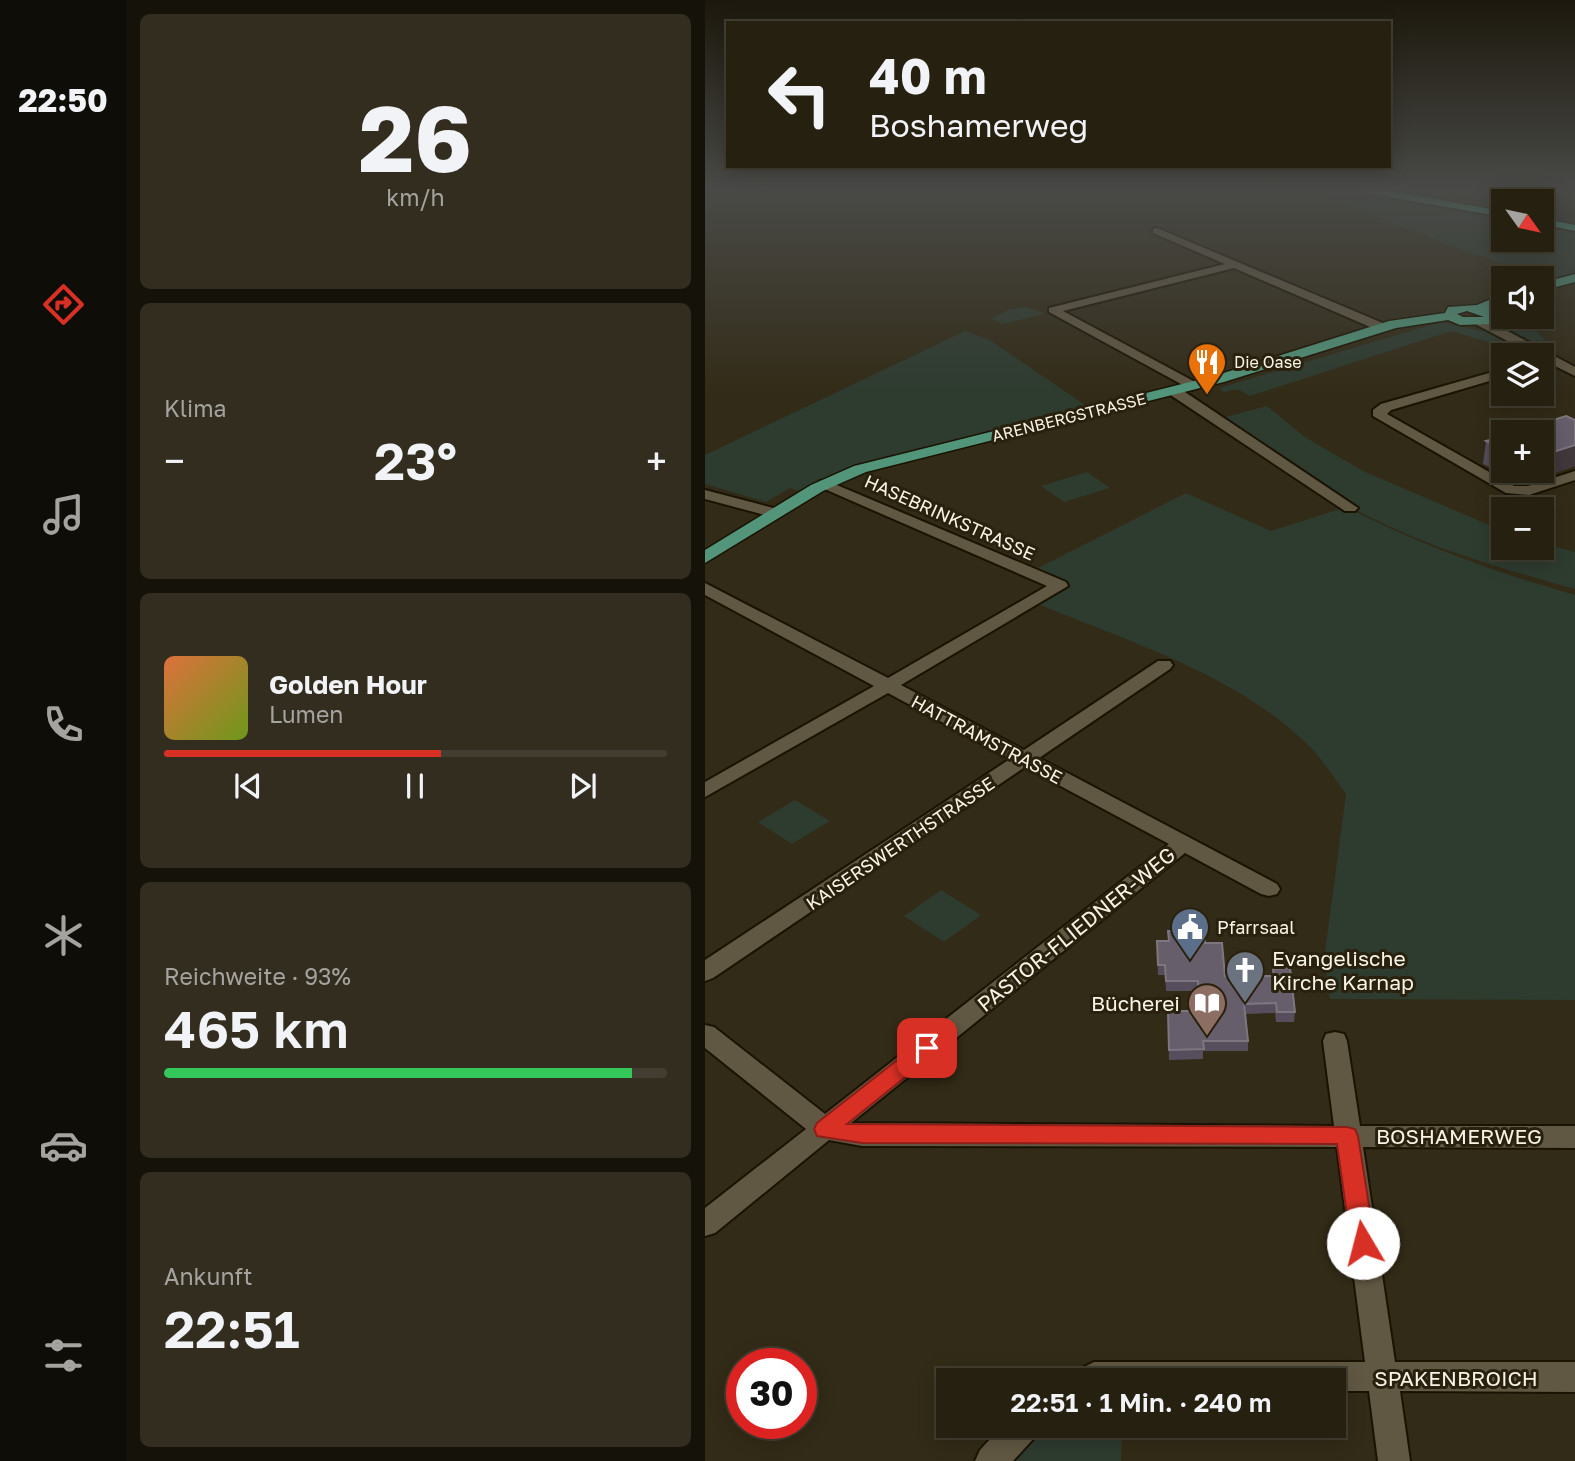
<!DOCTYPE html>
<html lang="de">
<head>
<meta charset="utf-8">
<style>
  body { margin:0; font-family:"Golos Text",sans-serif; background:#322d1f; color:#f1f3f6; height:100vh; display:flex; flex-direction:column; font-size:26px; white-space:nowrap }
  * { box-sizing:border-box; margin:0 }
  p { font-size:23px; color:#a4a39f }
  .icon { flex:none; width:38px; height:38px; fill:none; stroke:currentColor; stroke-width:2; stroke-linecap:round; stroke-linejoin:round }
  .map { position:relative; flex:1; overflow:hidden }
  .panel { display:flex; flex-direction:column; gap:14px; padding:14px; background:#151209; width:579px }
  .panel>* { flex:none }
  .guide { position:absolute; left:21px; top:21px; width:665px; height:147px; border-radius:0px; box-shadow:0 4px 18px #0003,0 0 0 2px #423e31; background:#262011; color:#f1f3f6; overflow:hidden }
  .needle { width:46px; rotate:123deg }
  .controls { position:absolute; left:786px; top:189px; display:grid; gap:14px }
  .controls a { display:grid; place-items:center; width:63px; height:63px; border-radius:0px; background:#262011; box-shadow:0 4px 18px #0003,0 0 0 2px #423e31; font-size:35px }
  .speed { position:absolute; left:21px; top:1348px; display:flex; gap:14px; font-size:35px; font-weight:700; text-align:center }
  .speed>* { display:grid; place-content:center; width:91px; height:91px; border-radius:50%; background:#262011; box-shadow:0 4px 18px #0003,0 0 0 2px #423e31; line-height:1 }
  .speed .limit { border:10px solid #d22; background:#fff; color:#111 }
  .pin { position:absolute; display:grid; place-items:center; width:60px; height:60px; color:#fff; margin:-30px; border-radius:14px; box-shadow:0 4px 10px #0006 }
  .me { position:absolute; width:77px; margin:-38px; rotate:352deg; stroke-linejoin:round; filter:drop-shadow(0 0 5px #0008) }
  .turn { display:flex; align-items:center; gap:24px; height:147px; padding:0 28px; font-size:32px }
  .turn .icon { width:91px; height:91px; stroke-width:2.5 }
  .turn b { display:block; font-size:49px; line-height:60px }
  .big { font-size:52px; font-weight:600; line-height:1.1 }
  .panel .card { flex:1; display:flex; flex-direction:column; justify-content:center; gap:10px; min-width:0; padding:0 24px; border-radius:10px; background:#322d1f }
  .panel .dial { align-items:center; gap:0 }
  .dial b { font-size:91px; line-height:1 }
  .song { display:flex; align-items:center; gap:21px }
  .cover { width:84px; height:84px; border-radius:10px; background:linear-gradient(135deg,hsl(20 70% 55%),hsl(80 70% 35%)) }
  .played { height:7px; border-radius:4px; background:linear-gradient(90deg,#d93025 55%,#423e31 55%) }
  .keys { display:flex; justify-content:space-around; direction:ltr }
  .heat { display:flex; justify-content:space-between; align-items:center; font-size:38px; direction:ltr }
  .charge { height:10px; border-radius:5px; background:linear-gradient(90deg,#34c759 93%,#423e31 0) }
  .trip { position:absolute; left:231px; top:1368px; width:410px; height:70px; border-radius:0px; background:#262011; box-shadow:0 4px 18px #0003,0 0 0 2px #423e31; font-weight:600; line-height:70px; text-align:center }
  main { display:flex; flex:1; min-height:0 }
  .tab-bar { display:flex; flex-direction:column; width:126px; justify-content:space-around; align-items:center; background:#0f0d07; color:#a4a39f }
  .tab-bar .icon { width:49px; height:49px }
  .tab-bar .on { color:#d93025 }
  .tab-bar b { font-size:32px; color:#f1f3f6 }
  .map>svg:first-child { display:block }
  .green { fill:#2e3b2f }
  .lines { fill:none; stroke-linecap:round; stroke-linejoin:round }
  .stream { stroke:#475d72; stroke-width:2.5 }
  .minor-casing { stroke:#1a1302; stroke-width:4 }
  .major-casing { stroke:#1a1302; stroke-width:3 }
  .highway-casing { stroke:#1a1302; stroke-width:3 }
  .minor { fill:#615843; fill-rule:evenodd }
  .major { fill:#52957b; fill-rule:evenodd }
  .highway { fill:#48bda1; fill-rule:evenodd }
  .wall { fill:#564d5d }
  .shaded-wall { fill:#40383b }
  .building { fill:#675e6c; stroke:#7e767f; stroke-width:2 }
  .route { fill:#d93025; stroke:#8d1f18; stroke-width:2 }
  .labels { text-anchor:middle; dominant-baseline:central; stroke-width:6; stroke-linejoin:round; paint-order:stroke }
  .far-poi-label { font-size:16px; fill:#f7f3e6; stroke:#29210e; text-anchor:start }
  .far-street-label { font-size:16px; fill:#f7f3e6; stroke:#29210e }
  .street-label { font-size:18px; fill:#f7f3e6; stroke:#29210e }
  .poi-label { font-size:18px; fill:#f7f3e6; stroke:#29210e; text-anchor:start }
  .near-street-label { font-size:21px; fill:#f7f3e6; stroke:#29210e }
  .near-poi-label { font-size:21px; fill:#f7f3e6; stroke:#29210e; text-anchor:start }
</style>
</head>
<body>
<main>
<nav class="tab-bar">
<b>22:50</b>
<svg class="icon on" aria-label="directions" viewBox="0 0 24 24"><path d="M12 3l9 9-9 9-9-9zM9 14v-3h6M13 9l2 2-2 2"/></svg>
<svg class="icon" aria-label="music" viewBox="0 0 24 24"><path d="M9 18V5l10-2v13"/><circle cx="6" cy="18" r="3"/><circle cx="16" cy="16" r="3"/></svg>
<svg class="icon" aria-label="phone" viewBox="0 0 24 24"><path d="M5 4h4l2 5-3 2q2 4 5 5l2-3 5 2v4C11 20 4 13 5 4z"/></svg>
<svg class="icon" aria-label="climate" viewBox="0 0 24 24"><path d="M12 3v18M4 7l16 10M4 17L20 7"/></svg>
<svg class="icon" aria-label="car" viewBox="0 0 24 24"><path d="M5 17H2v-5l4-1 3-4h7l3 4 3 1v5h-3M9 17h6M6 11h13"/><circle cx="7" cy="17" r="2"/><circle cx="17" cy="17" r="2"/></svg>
<svg class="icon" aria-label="filters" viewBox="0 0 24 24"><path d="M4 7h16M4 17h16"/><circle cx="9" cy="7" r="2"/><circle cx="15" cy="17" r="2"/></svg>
</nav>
<section class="panel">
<div class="card dial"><b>26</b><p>km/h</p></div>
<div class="card"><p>Klima</p>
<div class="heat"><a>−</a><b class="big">23°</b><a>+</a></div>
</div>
<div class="card">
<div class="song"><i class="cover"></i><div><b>Golden Hour</b><p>Lumen</p></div></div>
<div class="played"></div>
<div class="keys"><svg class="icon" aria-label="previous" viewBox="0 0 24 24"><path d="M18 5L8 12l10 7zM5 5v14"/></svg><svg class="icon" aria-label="pause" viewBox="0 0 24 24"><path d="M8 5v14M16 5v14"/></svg><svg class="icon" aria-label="next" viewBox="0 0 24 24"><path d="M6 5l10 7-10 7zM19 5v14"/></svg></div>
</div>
<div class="card"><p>Reichweite · 93%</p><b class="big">465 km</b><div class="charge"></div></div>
<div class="card"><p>Ankunft</p><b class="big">22:51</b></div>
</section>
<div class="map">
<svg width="870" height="1461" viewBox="0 0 870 1461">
  <rect width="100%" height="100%" fill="#322b17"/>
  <!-- green -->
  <g class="green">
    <polygon points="604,190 630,190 798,219 798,240 836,240 837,227 870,233 870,274 852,280 760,251"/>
    <path d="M717,190H809L829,193C803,212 749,195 717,190Z"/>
    <polygon points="322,307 340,314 297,324 286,319 305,309"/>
    <polygon points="800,317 830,317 821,320 847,347 843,350 818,352 746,331 545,396 533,389 519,392 514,388 729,324 738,322 776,331 801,325"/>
    <polygon points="260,331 285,340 377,403 385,411 169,465 103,494 85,488 61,502 0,484 0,455"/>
    <path d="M562,406L600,437L658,471L798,531V548H836L837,543L870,552V589C795,568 716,546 648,508C602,481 558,448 513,419Z"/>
    <polygon points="382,472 405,488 359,502 336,486"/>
    <path d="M481,493L566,531L641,507C718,546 787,571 870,595V1000L625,999L619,959L641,794C629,778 617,758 602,744C531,674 419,640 328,602L356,586L325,572Z"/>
    <polygon points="90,800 125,821 87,844 53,822"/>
    <polygon points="236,890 276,915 239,942 199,916"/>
    <polygon points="319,1426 417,1426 416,1461 286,1461"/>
  </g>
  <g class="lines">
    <!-- stream -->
    <polyline class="stream" points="794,190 826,195"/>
    <defs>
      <g id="minor">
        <polygon points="452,228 680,324 682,327 672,330 529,268 358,311 492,383 494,386 487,390 344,312 344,308 520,264 448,233 448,229"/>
        <polygon points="772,319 780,319 870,367 870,376 836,359 836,355 829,355 772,325"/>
        <polygon points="798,369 798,377 686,410 682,414 809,486 823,486 870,471 870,480 824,495 801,493 668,416 668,410 676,404"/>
        <polygon points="469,387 474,388 653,508 650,511 640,511 464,394 464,388"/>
        <polygon points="120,480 361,582 363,586 196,685 319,750 453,661 465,661 468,665 465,669 334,758 572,884 575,889 572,894 564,896 556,894 480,853 146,1123 629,1126 618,1041 621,1034 630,1032 639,1034 642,1041 655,1126 870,1126 870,1148 658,1147 690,1362 870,1362 870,1392 695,1391 705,1461 673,1461 664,1391 628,1391 628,1381 367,1381 371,1371 389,1362 660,1362 632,1147 157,1146 124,1140 10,1233 0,1236 0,1208 101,1129 0,1048 0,1025 9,1027 120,1114 464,844 320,767 8,978 0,981 0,960 305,759 183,693 0,797 0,782 169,686 0,595 0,583 183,678 342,586 115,487 113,484 115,481"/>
        <polygon points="0,490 76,510 79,513 71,518 0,499"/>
        <polygon points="297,1426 335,1426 330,1437 308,1461 270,1461 275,1450"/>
      </g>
      <g id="major">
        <polygon points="870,274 870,282 836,291 836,283"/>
        <path d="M798,294V303L784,309L792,316L787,324L755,325L743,320L691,328L519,382L161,472L118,491L0,563V550L106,485L149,466L509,376L684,321L740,313L743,307L772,305ZM762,311L779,317H758L752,314Z"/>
      </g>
      <g id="highway">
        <polygon points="657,190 679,190 798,211 798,217 662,193"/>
        <polygon points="836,218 870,225 870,231 836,224"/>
      </g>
    </defs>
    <!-- minor casing -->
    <use href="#minor" class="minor-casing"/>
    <!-- major casing -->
    <use href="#major" class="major-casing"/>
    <!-- highway casing -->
    <use href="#highway" class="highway-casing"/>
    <!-- minor -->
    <use href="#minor" class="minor"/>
    <!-- major -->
    <use href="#major" class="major"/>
    <!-- highway -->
    <use href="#highway" class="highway"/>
  </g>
  <!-- wall -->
  <g class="wall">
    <polygon points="861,416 870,420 870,466 818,483 778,464 781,441 798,436 798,471 836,471 836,432 810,432"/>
    <polygon points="500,943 520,976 567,976 568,969 590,1012 589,1022 571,1022 570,1013 541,1014 543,1041 543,1051 498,1051 498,1059 464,1060 463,1011 494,1011 493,991 461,991 460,975 453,975 452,951"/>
  </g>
  <!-- shaded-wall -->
  <polygon class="shaded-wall" points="870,445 870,466 818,483 820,471 836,471 836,456"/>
  <!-- building -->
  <g class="building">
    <polygon points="861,416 870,420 870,445 836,456 836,432 810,432"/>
    <polygon points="798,436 798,449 781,441"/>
    <polygon points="463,931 499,931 500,943 517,943 520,976 569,976 568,969 585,968 590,1012 572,1012 571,1003 539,1004 543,1041 498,1041 499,1049 464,1050 463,1011 495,1011 493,981 461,981 460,965 453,965 452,941 464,941"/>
  </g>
  <!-- sky -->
  <linearGradient id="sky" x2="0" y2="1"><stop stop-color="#1c180d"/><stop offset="0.48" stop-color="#494a47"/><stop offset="1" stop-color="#494a47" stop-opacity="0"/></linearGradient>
  <rect width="870" height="394" fill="url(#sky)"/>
  <!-- route -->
  <polygon class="route" points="222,1040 229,1043 232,1048 229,1054 142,1124 642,1127 650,1129 653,1136 670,1243 666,1251 658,1254 650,1251 646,1243 632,1144 157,1143 112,1136 109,1129 112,1123 214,1043"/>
  <!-- icons -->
  <defs>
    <symbol id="restaurant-pin" viewBox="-11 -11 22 30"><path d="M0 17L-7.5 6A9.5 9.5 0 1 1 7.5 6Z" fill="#e8710a" stroke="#29210e"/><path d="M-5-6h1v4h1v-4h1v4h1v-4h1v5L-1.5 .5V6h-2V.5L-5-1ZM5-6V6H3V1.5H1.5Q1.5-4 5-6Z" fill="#fff"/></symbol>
    <symbol id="civic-pin" viewBox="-11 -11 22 30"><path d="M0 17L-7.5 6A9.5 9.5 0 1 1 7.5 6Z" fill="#5c6f8a" stroke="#29210e"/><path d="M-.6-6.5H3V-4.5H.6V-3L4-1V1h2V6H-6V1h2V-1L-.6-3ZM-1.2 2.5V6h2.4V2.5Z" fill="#fff"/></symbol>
    <symbol id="church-pin" viewBox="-11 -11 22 30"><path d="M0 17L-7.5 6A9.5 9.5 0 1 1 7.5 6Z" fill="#6b7280" stroke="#29210e"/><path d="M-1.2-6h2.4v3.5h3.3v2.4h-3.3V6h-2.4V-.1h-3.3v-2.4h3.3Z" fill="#fff"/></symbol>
    <symbol id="library-pin" viewBox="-11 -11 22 30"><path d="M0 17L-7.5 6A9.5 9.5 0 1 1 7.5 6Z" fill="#8d6e63" stroke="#29210e"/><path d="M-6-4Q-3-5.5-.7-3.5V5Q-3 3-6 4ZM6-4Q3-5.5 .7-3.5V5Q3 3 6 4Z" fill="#fff"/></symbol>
  </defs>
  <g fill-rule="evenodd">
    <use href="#restaurant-pin" x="480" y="340" width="44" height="60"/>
    <use href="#civic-pin" x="463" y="905" width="44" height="60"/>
    <use href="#church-pin" x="518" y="948" width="44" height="60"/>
    <use href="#library-pin" x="480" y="981" width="44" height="60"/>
  </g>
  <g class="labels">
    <!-- far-poi labels -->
    <g class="far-poi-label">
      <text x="529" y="362">Die Oase</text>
    </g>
    <!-- far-street labels -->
    <g class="far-street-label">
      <text transform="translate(364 417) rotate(-14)">ARENBERGSTRASSE</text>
    </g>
    <!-- street labels -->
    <g class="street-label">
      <text transform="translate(245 517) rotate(24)">HASEBRINKSTRASSE</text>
      <text transform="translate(282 739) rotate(28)">HATTRAMSTRASSE</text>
      <text transform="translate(195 843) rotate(-34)">KAISERSWERTHSTRASSE</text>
    </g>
    <!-- poi labels -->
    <g class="poi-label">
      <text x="512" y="927">Pfarrsaal</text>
    </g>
    <!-- near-street labels -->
    <g class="near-street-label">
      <text transform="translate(371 929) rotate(-39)">PASTOR-FLIEDNER-WEG</text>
      <text x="754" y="1136">BOSHAMERWEG</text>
      <text x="751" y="1378">SPAKENBROICH</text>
    </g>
    <!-- near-poi labels -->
    <g class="near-poi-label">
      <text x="567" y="958">Evangelische<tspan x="567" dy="24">Kirche Karnap</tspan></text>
      <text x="475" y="1003" text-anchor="end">Bücherei</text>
    </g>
  </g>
</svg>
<div class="controls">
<a><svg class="needle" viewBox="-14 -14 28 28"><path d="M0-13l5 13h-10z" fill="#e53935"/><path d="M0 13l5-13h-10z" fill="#a4a39f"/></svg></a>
<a><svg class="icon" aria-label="sound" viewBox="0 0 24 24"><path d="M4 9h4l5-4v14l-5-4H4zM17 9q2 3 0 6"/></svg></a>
<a><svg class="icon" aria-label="layers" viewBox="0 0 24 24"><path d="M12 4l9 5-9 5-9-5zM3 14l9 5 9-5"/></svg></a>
<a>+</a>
<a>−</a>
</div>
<div class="speed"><div class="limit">30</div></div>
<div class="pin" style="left:222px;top:1048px;background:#d93025"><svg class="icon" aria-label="arrive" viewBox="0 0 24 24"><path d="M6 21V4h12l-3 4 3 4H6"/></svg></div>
<svg class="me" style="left:658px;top:1243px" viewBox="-20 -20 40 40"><circle r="19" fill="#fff"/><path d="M0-13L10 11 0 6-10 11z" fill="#d93025"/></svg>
<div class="trip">22:51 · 1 Min. · 240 m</div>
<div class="guide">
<div class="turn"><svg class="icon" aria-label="left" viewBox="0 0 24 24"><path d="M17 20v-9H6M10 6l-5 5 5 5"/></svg><div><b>40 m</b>Boshamerweg</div></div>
</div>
</div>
</main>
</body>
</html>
